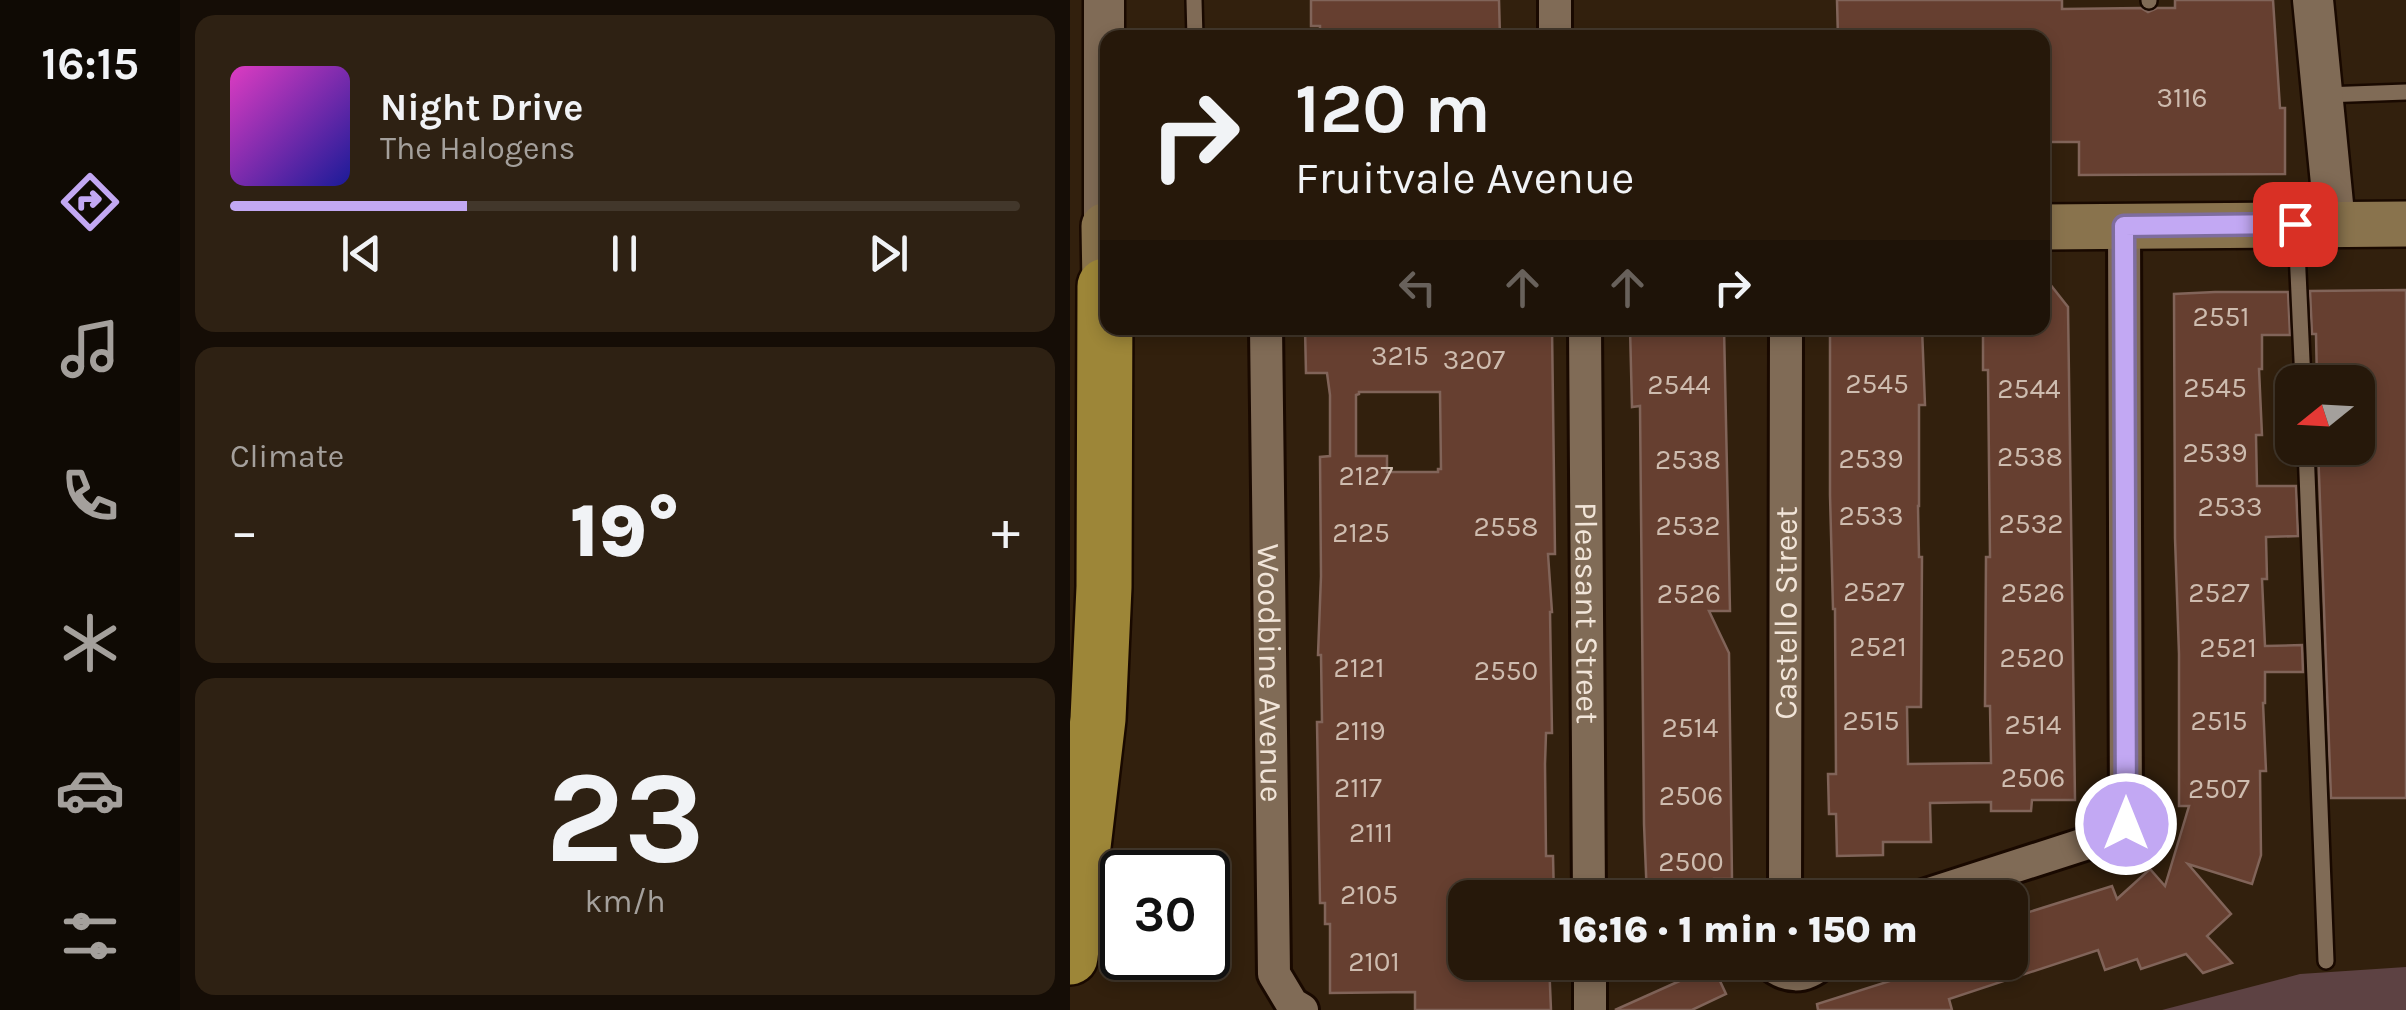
<!DOCTYPE html>
<html lang="en">
<head>
<meta charset="utf-8">
<style>
  body { margin:0; font-family:Karla,sans-serif; background:#2e2113; color:#f1f3f6; height:100vh; display:flex; flex-direction:column; font-size:38px; white-space:nowrap }
  * { box-sizing:border-box; margin:0 }
  p { font-size:32px; color:#a4a09c }
  .icon { flex:none; width:55px; height:55px; fill:none; stroke:currentColor; stroke-width:2; stroke-linecap:round; stroke-linejoin:round }
  .map { position:relative; flex:1; overflow:hidden }
  .drawer { display:flex; flex-direction:column; gap:15px; padding:15px; background:#150d06; width:890px }
  .drawer>* { flex:none }
  .banner { position:absolute; left:30px; top:30px; width:950px; height:305px; border-radius:20px; box-shadow:0 5px 15px #0003,0 0 0 2px #42372b; background:#26180a; color:#f1f3f6; overflow:hidden }
  .needle { width:65px; rotate:252deg }
  .fabs { position:absolute; left:1205px; top:365px; display:grid; gap:20px }
  .fabs a { display:grid; place-items:center; width:100px; height:100px; border-radius:20px; background:#26180a; box-shadow:0 5px 15px #0003,0 0 0 2px #42372b; font-size:50px }
  .speed { position:absolute; left:30px; top:850px; display:flex; gap:20px; font-size:50px; font-weight:700; text-align:center }
  .speed>* { display:grid; place-content:center; width:130px; height:130px; border-radius:50%; background:#26180a; box-shadow:0 5px 15px #0003,0 0 0 2px #42372b; line-height:1 }
  .speed .limit { border:5px solid #111; border-radius:15px; background:#fff; color:#111 }
  .pin { position:absolute; display:grid; place-items:center; width:85px; height:85px; color:#fff; margin:-42px; border-radius:20px; box-shadow:0 5px 15px #0006 }
  .me { position:absolute; width:110px; margin:-55px; rotate:0deg; stroke-linejoin:round; filter:drop-shadow(0 0 8px #0008) }
  .turn { display:flex; align-items:center; gap:35px; height:210px; padding:0 30px; font-size:45px }
  .turn .icon { width:130px; height:130px; stroke-width:2.5 }
  .turn b { display:block; font-size:70px; line-height:85px }
  .lanes { display:flex; align-items:center; height:95px; padding:0 30px; background:#0003; justify-content:center; gap:50px; direction:ltr }
  .lanes .off { opacity:.35 }
  .big { font-size:75px; font-weight:800; line-height:1.1 }
  .drawer .widget { flex:1; display:flex; flex-direction:column; justify-content:center; gap:15px; min-width:0; padding:0 35px; border-radius:20px; background:#2e2113 }
  .drawer .dial { align-items:center; gap:0 }
  .dial b { font-size:130px; line-height:1 }
  .song { display:flex; align-items:center; gap:30px }
  .cover { width:120px; height:120px; border-radius:15px; background:linear-gradient(135deg,hsl(310 70% 55%),hsl(240 70% 35%)) }
  .played { height:10px; border-radius:5px; background:linear-gradient(90deg,#c2a8f3 30%,#42372b 30%) }
  .keys { display:flex; justify-content:space-around; direction:ltr }
  .heat { display:flex; justify-content:space-between; align-items:center; font-size:55px; direction:ltr }
  .trip { position:absolute; left:378px; top:880px; width:580px; height:100px; border-radius:20px; background:#26180a; box-shadow:0 5px 15px #0003,0 0 0 2px #42372b; font-weight:800; line-height:100px; text-align:center }
  main { display:flex; flex:1; min-height:0 }
  .tab-bar { display:flex; flex-direction:column; width:180px; justify-content:space-around; align-items:center; background:#0f0a04; color:#a4a09c }
  .tab-bar .icon { width:70px; height:70px }
  .tab-bar .current { color:#c2a8f3 }
  .tab-bar b { font-size:45px; color:#f1f3f6 }
  .map>svg:first-child { display:block }
  .green { fill:#5d4243 }
  .building { fill:#663f30; stroke:#816459; stroke-width:2.5; fill-rule:evenodd }
  .lines { fill:none; stroke-linecap:round; stroke-linejoin:round }
  .service-casing { stroke:#190900; stroke-width:20 }
  .minor-casing { stroke:#190900; stroke-width:38 }
  .tertiary-casing { stroke:#190900; stroke-width:45 }
  .secondary-casing { stroke:#190900; stroke-width:50 }
  .motorway-casing { stroke:#190900; stroke-width:60 }
  .service { stroke:#806b56; stroke-width:15 }
  .minor { stroke:#806b56; stroke-width:32 }
  .tertiary { stroke:#806b56; stroke-width:40 }
  .secondary { stroke:#89734d; stroke-width:45 }
  .motorway { stroke:#9d8638; stroke-width:55 }
  .route-casing { stroke:#7e6d9e; stroke-width:25 }
  .route { stroke:#c2a8f3; stroke-width:18 }
  .labels { text-anchor:middle; dominant-baseline:central; stroke-width:9; stroke-linejoin:round; paint-order:stroke }
  .number-label { font-size:28px; fill:#cebcaf }
  .street-label { font-size:32px; fill:#f1e5d9; stroke:#271704 }
</style>
</head>
<body>
<main>
<nav class="tab-bar">
<b>16:15</b>
<svg class="icon current" aria-label="directions" viewBox="0 0 24 24"><path d="M12 3l9 9-9 9-9-9zM9 14v-3h6M13 9l2 2-2 2"/></svg>
<svg class="icon" aria-label="music" viewBox="0 0 24 24"><path d="M9 18V5l10-2v13"/><circle cx="6" cy="18" r="3"/><circle cx="16" cy="16" r="3"/></svg>
<svg class="icon" aria-label="phone" viewBox="0 0 24 24"><path d="M5 4h4l2 5-3 2q2 4 5 5l2-3 5 2v4C11 20 4 13 5 4z"/></svg>
<svg class="icon" aria-label="climate" viewBox="0 0 24 24"><path d="M12 3v18M4 7l16 10M4 17L20 7"/></svg>
<svg class="icon" aria-label="car" viewBox="0 0 24 24"><path d="M5 17H2v-5l4-1 3-4h7l3 4 3 1v5h-3M9 17h6M6 11h13"/><circle cx="7" cy="17" r="2"/><circle cx="17" cy="17" r="2"/></svg>
<svg class="icon" aria-label="filters" viewBox="0 0 24 24"><path d="M4 7h16M4 17h16"/><circle cx="9" cy="7" r="2"/><circle cx="15" cy="17" r="2"/></svg>
</nav>
<section class="drawer">
<div class="widget">
<div class="song"><i class="cover"></i><div><b>Night Drive</b><p>The Halogens</p></div></div>
<div class="played"></div>
<div class="keys"><svg class="icon" aria-label="previous" viewBox="0 0 24 24"><path d="M18 5L8 12l10 7zM5 5v14"/></svg><svg class="icon" aria-label="pause" viewBox="0 0 24 24"><path d="M8 5v14M16 5v14"/></svg><svg class="icon" aria-label="next" viewBox="0 0 24 24"><path d="M6 5l10 7-10 7zM19 5v14"/></svg></div>
</div>
<div class="widget"><p>Climate</p>
<div class="heat"><a>−</a><b class="big">19°</b><a>+</a></div>
</div>
<div class="widget dial"><b>23</b><p>km/h</p></div>
</section>
<div class="map">
<svg width="1336" height="1010" viewBox="0 0 1336 1010">
  <rect width="100%" height="100%" fill="#32200d"/>
  <!-- green -->
  <polygon class="green" points="1336,967 1336,1010 1092,1010 1230,974"/>
  <!-- building -->
  <g class="building">
    <polygon points="241,0 429,0 430,38 250,38 250,26 241,26"/>
    <polygon points="767,0 992,0 992,9 1071,8 1078,12 1087,8 1105,8 1105,0 1203,0 1210,108 1215,108 1215,174 1009,175 1009,142 972,142 972,38 768,38"/>
    <polygon points="972,274 998,307 1005,800 962,800 961,811 921,811 921,802 860,803 861,842 813,842 813,855 767,856 766,814 759,814 758,774 766,774 765,609 763,609 760,495 760,328 852,328 855,405 849,405 849,506 848,506 849,557 852,557 851,707 837,707 838,764 921,763 920,706 915,706 916,557 920,557 918,370 913,370 913,328 972,328"/>
    <polygon points="1336,290 1336,798 1261,798 1248,448 1288,448 1288,382 1247,382 1246,334 1242,334 1240,291"/>
    <polygon points="1145,292 1218,292 1220,335 1192,335 1192,369 1189,369 1192,435 1186,435 1187,486 1226,486 1228,536 1196,537 1197,579 1192,579 1195,646 1232,645 1233,672 1195,672 1195,703 1193,703 1196,771 1190,771 1191,855 1182,884 1118,864 1161,914 1137,936 1162,963 1133,973 1116,954 1071,969 1067,959 1035,970 1028,950 879,999 882,1010 748,1010 747,1004 839,975 835,962 940,962 940,918 1042,886 1047,899 1080,869 1095,886 1119,806 1109,806 1109,654 1105,538 1104,294"/>
    <path d="M235,328H482L485,554H478L482,612H480L482,733H476L475,764L476,856H483L484,898H395V962H479L481,1010H345V992L260,993V924H255V903H250L247,722H252L251,655H248L251,576L250,457L260,456V395L257,373H236ZM289,392H370L371,469H368V472H317V456H286V395L289,394Z"/>
    <polygon points="560,328 654,328 660,611 639,611 659,653 662,879 644,879 644,898 577,898 574,824 570,406 562,407"/>
    <polygon points="643,966 656,994 622,1010 545,1010"/>
  </g>
  <g class="lines">
    <defs>
      <g id="service">
        <polyline points="124,0 125,38"/>
        <polyline points="1079,0 1079,1"/>
        <polyline points="1254,95 1336,92"/>
        <polyline points="1226,228 1233,382"/>
        <polyline points="1236,448 1256,961"/>
      </g>
      <g id="minor">
        <polyline points="485,0 485,38"/>
        <path id="s1" d="M196,328L204,974L222,1004L232,1010"/>
        <path id="s2" d="M515,328L519,898"/>
        <path id="s3" d="M715,898L716,328"/>
        <polyline points="847,898 1027,840 1056,824 1054,226"/>
        <polyline points="520,962 520,1010"/>
        <path d="M698,962C716,978 734,979 753,962"/>
      </g>
      <g id="tertiary">
        <polyline points="1243,0 1265,224"/>
        <polyline points="34,226 34,0"/>
      </g>
      <g id="secondary">
        <polyline points="34,226 35,286"/>
        <polyline points="972,227 1336,224"/>
      </g>
      <polyline id="motorway" points="0,957 28,719 34,587 35,286"/>
    </defs>
    <!-- service casing -->
    <use href="#service" class="service-casing"/>
    <!-- minor casing -->
    <use href="#minor" class="minor-casing"/>
    <!-- tertiary casing -->
    <use href="#tertiary" class="tertiary-casing"/>
    <!-- secondary casing -->
    <use href="#secondary" class="secondary-casing"/>
    <!-- motorway casing -->
    <use href="#motorway" class="motorway-casing"/>
    <!-- service -->
    <use href="#service" class="service"/>
    <!-- minor -->
    <use href="#minor" class="minor"/>
    <!-- tertiary -->
    <use href="#tertiary" class="tertiary"/>
    <!-- secondary -->
    <use href="#secondary" class="secondary"/>
    <!-- motorway -->
    <use href="#motorway" class="motorway"/>
  </g>
  <g class="lines">
    <defs>
      <polyline id="route" points="1056,824 1054,226 1225,224"/>
    </defs>
    <!-- route casing -->
    <use href="#route" class="route-casing"/>
    <!-- route -->
    <use href="#route" class="route"/>
  </g>
  <g class="labels">
    <!-- number labels -->
    <g class="number-label">
      <text x="1112" y="97">3116</text>
      <text x="1151" y="316">2551</text>
      <text x="330" y="355">3215</text>
      <text x="404" y="359">3207</text>
      <text x="807" y="383">2545</text>
      <text x="609" y="384">2544</text>
      <text x="1145" y="387">2545</text>
      <text x="959" y="388">2544</text>
      <text x="1145" y="452">2539</text>
      <text x="960" y="456">2538</text>
      <text x="801" y="458">2539</text>
      <text x="618" y="459">2538</text>
      <text x="296" y="475">2127</text>
      <text x="1160" y="506">2533</text>
      <text x="801" y="515">2533</text>
      <text x="961" y="523">2532</text>
      <text x="618" y="525">2532</text>
      <text x="436" y="526">2558</text>
      <text x="291" y="532">2125</text>
      <text x="804" y="591">2527</text>
      <text x="963" y="592">2526</text>
      <text x="1149" y="592">2527</text>
      <text x="619" y="593">2526</text>
      <text x="808" y="646">2521</text>
      <text x="1158" y="647">2521</text>
      <text x="962" y="657">2520</text>
      <text x="289" y="667">2121</text>
      <text x="436" y="670">2550</text>
      <text x="801" y="720">2515</text>
      <text x="1149" y="720">2515</text>
      <text x="963" y="724">2514</text>
      <text x="620" y="727">2514</text>
      <text x="290" y="730">2119</text>
      <text x="963" y="777">2506</text>
      <text x="288" y="787">2117</text>
      <text x="1149" y="788">2507</text>
      <text x="621" y="795">2506</text>
      <text x="301" y="832">2111</text>
      <text x="621" y="861">2500</text>
      <text x="299" y="894">2105</text>
      <text x="304" y="961">2101</text>
    </g>
    <!-- street labels -->
    <g class="street-label">
      <text stroke="none"><textPath href="#s2" startOffset="285">Pleasant Street</textPath></text>
      <text stroke="none"><textPath href="#s3" startOffset="285">Castello Street</textPath></text>
      <text stroke="none"><textPath href="#s1" startOffset="345">Woodbine Avenue</textPath></text>
    </g>
  </g>
</svg>
<div class="fabs">
<a><svg class="needle" viewBox="-14 -14 28 28"><path d="M0-13l5 13h-10z" fill="#e53935"/><path d="M0 13l5-13h-10z" fill="#a4a09c"/></svg></a>
</div>
<div class="speed"><div class="limit">30</div></div>
<div class="pin" style="left:1225px;top:224px;background:#d93025"><svg class="icon" aria-label="arrive" viewBox="0 0 24 24"><path d="M6 21V4h12l-3 4 3 4H6"/></svg></div>
<svg class="me" style="left:1056px;top:824px" viewBox="-20 -20 40 40"><circle r="17" fill="#c2a8f3" stroke="#fff" stroke-width="3"/><path d="M0-11L8 9 0 5-8 9z" fill="#fff"/></svg>
<div class="trip">16:16 · 1 min · 150 m</div>
<div class="banner">
<div class="turn"><svg class="icon" aria-label="right" viewBox="0 0 24 24"><path d="M7 20v-9h11M14 6l5 5-5 5"/></svg><div><b>120 m</b>Fruitvale Avenue</div></div>
<div class="lanes"><svg class="icon off" aria-label="left" viewBox="0 0 24 24"><path d="M17 20v-9H6M10 6l-5 5 5 5"/></svg><svg class="icon off" aria-label="ahead" viewBox="0 0 24 24"><path d="M12 20V5M6 11l6-6 6 6"/></svg><svg class="icon off" aria-label="ahead" viewBox="0 0 24 24"><path d="M12 20V5M6 11l6-6 6 6"/></svg><svg class="icon" aria-label="right" viewBox="0 0 24 24"><path d="M7 20v-9h11M14 6l5 5-5 5"/></svg></div>
</div>
</div>
</main>
</body>
</html>
